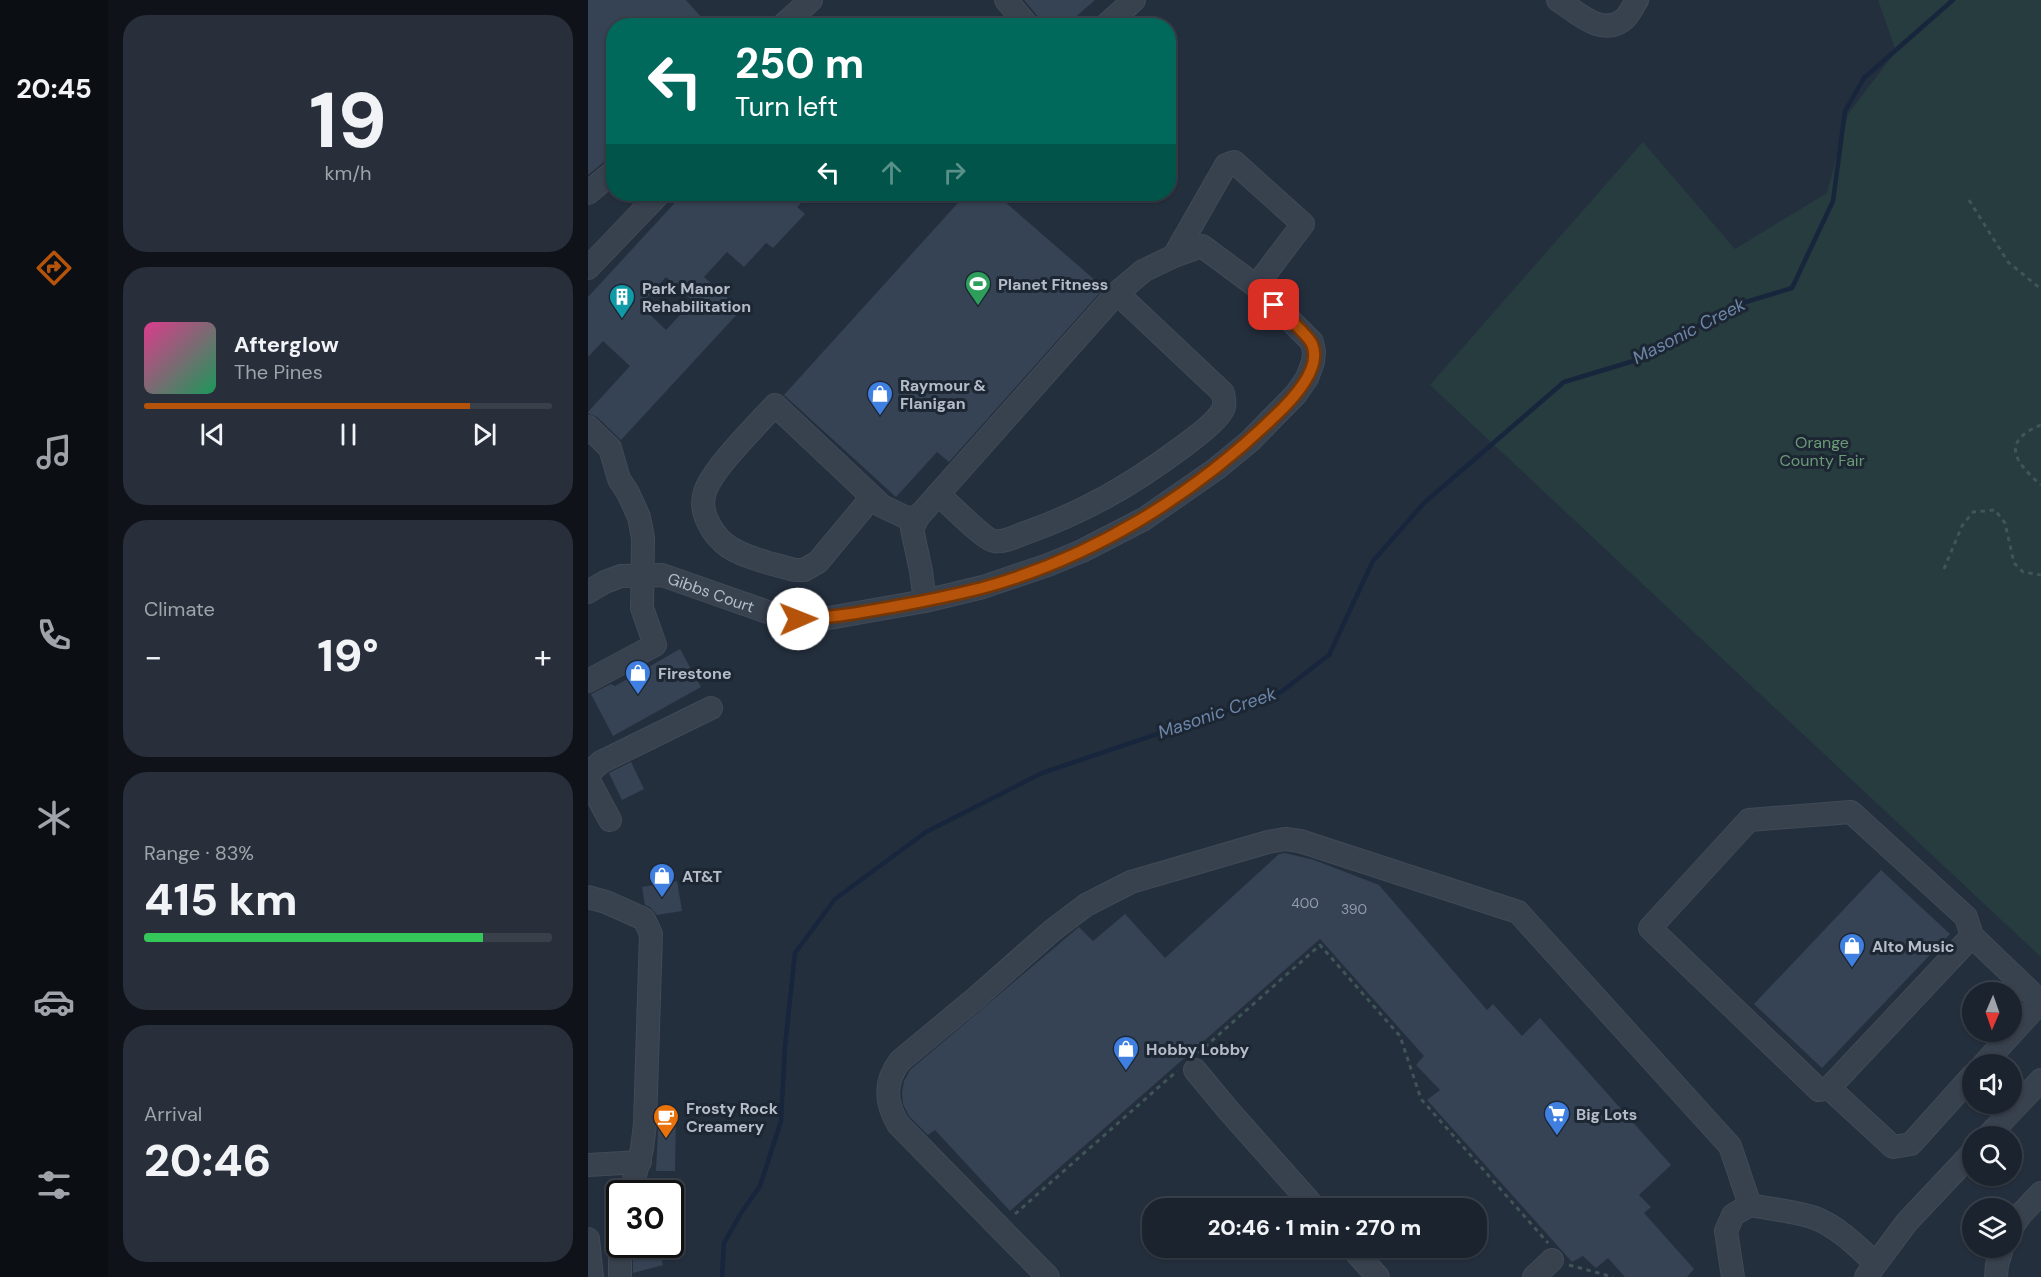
<!DOCTYPE html>
<html lang="en">
<head>
<meta charset="utf-8">
<style>
  body { margin:0; font-family:"DM Sans",sans-serif; background:#282f3a; color:#f1f3f6; height:100vh; display:flex; flex-direction:column; font-size:22px; white-space:nowrap }
  * { box-sizing:border-box; margin:0 }
  p { font-size:20px; color:#a0a4aa }
  .icon { flex:none; width:33px; height:33px; fill:none; stroke:currentColor; stroke-width:2; stroke-linecap:round; stroke-linejoin:round }
  .map { position:relative; flex:1; overflow:hidden }
  .sheet { display:flex; flex-direction:column; gap:15px; padding:15px; background:#0f1319; width:480px }
  .sheet>* { flex:none }
  .banner { position:absolute; left:18px; top:18px; width:570px; height:183px; border-radius:24px; box-shadow:0 2px 4px #0004,0 0 0 2px #39404a; background:#00695c; color:#fff; overflow:hidden }
  .needle { width:39px; rotate:182deg }
  .tools { position:absolute; left:1374px; top:982px; display:grid; gap:12px }
  .tools a { display:grid; place-items:center; width:60px; height:60px; border-radius:50%; background:#1b232e; box-shadow:0 2px 4px #0004,0 0 0 2px #39404a; font-size:30px }
  .speed { position:absolute; left:18px; top:1180px; display:flex; gap:12px; font-size:30px; font-weight:700; text-align:center }
  .speed>* { display:grid; place-content:center; width:78px; height:78px; border-radius:50%; background:#1b232e; box-shadow:0 2px 4px #0004,0 0 0 2px #39404a; line-height:1 }
  .speed .limit { border:3px solid #111; border-radius:9px; background:#fff; color:#111 }
  .pin { position:absolute; display:grid; place-items:center; width:51px; height:51px; color:#fff; margin:-26px; border-radius:12px; box-shadow:0 3px 9px #0006 }
  .me { position:absolute; width:66px; margin:-33px; rotate:89deg; stroke-linejoin:round; filter:drop-shadow(0 0 4px #0008) }
  .turn { display:flex; align-items:center; gap:21px; height:126px; padding:0 30px; font-size:27px }
  .turn .icon { width:78px; height:78px; stroke-width:2.5 }
  .turn b { display:block; font-size:42px; line-height:51px }
  .lanes { display:flex; align-items:center; height:57px; padding:0 30px; background:#0003; justify-content:center; gap:30px; direction:ltr }
  .lanes .off { opacity:.35 }
  .big { font-size:45px; font-weight:800; line-height:1.1 }
  .sheet .card { flex:1; display:flex; flex-direction:column; justify-content:center; gap:9px; min-width:0; padding:0 21px; border-radius:24px; background:#282f3a }
  .sheet .dial { align-items:center; gap:0 }
  .dial b { font-size:78px; line-height:1 }
  .song { display:flex; align-items:center; gap:18px }
  .cover { width:72px; height:72px; border-radius:9px; background:linear-gradient(135deg,hsl(330 70% 55%),hsl(150 70% 35%)) }
  .played { height:6px; border-radius:3px; background:linear-gradient(90deg,#b45309 80%,#39404a 80%) }
  .keys { display:flex; justify-content:space-around; direction:ltr }
  .heat { display:flex; justify-content:space-between; align-items:center; font-size:33px; direction:ltr }
  .charge { height:9px; border-radius:4px; background:linear-gradient(90deg,#34c759 83%,#39404a 0) }
  .trip { position:absolute; left:554px; top:1198px; width:345px; height:60px; border-radius:24px; background:#1b232e; box-shadow:0 2px 4px #0004,0 0 0 2px #39404a; font-weight:800; line-height:60px; text-align:center }
  main { display:flex; flex:1; min-height:0 }
  .menu { display:flex; flex-direction:column; width:108px; justify-content:space-around; align-items:center; background:#0b0e12; color:#a0a4aa }
  .menu .icon { width:42px; height:42px }
  .menu .selected { color:#b45309 }
  .menu b { font-size:27px; color:#f1f3f6 }
  .map>svg:first-child { display:block }
  .green { fill:#263c3f }
  .lines { fill:none; stroke-linecap:round; stroke-linejoin:round }
  .stream { stroke:#17263c; stroke-width:4.5 }
  .building { fill:#364354; fill-rule:evenodd }
  .minor-casing { stroke:#414a57; stroke-width:24 }
  .path { stroke:#3f5557; stroke-width:3; stroke-dasharray:4.5 4.5; stroke-linecap:butt }
  .minor { stroke:#38414e; stroke-width:22 }
  .route-casing { stroke:#753606; stroke-width:15 }
  .route { stroke:#b45309; stroke-width:10 }
  .labels { text-anchor:middle; dominant-baseline:central; stroke-width:6; stroke-linejoin:round; paint-order:stroke }
  .number-label { font-size:14px; fill:#929caa }
  .poi-label { font-size:16px; font-weight:bold; fill:#b4bcc9; stroke:#1d2633; text-anchor:start }
  .park-label { font-size:16px; fill:#6b9a76; stroke:#1d2633 }
  .street-label { font-size:16px; fill:#b4bcc9; stroke:#1d2633 }
  .water-label { font-size:18px; font-style:italic; fill:#6d86a8; stroke:#1d2633 }
</style>
</head>
<body>
<main>
<nav class="menu">
<b>20:45</b>
<svg class="icon selected" aria-label="directions" viewBox="0 0 24 24"><path d="M12 3l9 9-9 9-9-9zM9 14v-3h6M13 9l2 2-2 2"/></svg>
<svg class="icon" aria-label="music" viewBox="0 0 24 24"><path d="M9 18V5l10-2v13"/><circle cx="6" cy="18" r="3"/><circle cx="16" cy="16" r="3"/></svg>
<svg class="icon" aria-label="phone" viewBox="0 0 24 24"><path d="M5 4h4l2 5-3 2q2 4 5 5l2-3 5 2v4C11 20 4 13 5 4z"/></svg>
<svg class="icon" aria-label="climate" viewBox="0 0 24 24"><path d="M12 3v18M4 7l16 10M4 17L20 7"/></svg>
<svg class="icon" aria-label="car" viewBox="0 0 24 24"><path d="M5 17H2v-5l4-1 3-4h7l3 4 3 1v5h-3M9 17h6M6 11h13"/><circle cx="7" cy="17" r="2"/><circle cx="17" cy="17" r="2"/></svg>
<svg class="icon" aria-label="filters" viewBox="0 0 24 24"><path d="M4 7h16M4 17h16"/><circle cx="9" cy="7" r="2"/><circle cx="15" cy="17" r="2"/></svg>
</nav>
<section class="sheet">
<div class="card dial"><b>19</b><p>km/h</p></div>
<div class="card">
<div class="song"><i class="cover"></i><div><b>Afterglow</b><p>The Pines</p></div></div>
<div class="played"></div>
<div class="keys"><svg class="icon" aria-label="previous" viewBox="0 0 24 24"><path d="M18 5L8 12l10 7zM5 5v14"/></svg><svg class="icon" aria-label="pause" viewBox="0 0 24 24"><path d="M8 5v14M16 5v14"/></svg><svg class="icon" aria-label="next" viewBox="0 0 24 24"><path d="M6 5l10 7-10 7zM19 5v14"/></svg></div>
</div>
<div class="card"><p>Climate</p>
<div class="heat"><a>−</a><b class="big">19°</b><a>+</a></div>
</div>
<div class="card"><p>Range · 83%</p><b class="big">415 km</b><div class="charge"></div></div>
<div class="card"><p>Arrival</p><b class="big">20:46</b></div>
</section>
<div class="map">
<svg width="1453" height="1277" viewBox="0 0 1453 1277">
  <rect width="100%" height="100%" fill="#242f3e"/>
  <!-- green -->
  <polygon class="green" points="1290,0 1453,0 1453,957 842,385 1055,142 1147,249 1239,193 1260,114 1308,51"/>
  <g class="lines">
    <!-- stream -->
    <polyline class="stream" points="134,1277 136,1243 153,1213 172,1186 193,1121 197,1046 207,953 247,899 338,832 454,773 693,692 741,655 785,561 836,503 976,382 1052,359 1145,306 1204,288 1245,201 1257,111 1276,78 1365,0"/>
  </g>
  <!-- building -->
  <g class="building">
    <polygon points="0,0 98,0 121,26 26,26 26,157 17,161 0,175"/>
    <polygon points="436,0 507,0 477,26 458,26"/>
    <path d="M95,194H222L209,207L217,214L185,248L178,243L156,267L139,252L116,277L153,310L33,440L9,417L1,414L0,412L42,366L15,341L0,357V297ZM78,277L105,301L78,330L52,305Z"/>
    <polygon points="378,194 408,194 516,288 361,462 349,452 308,497 196,395"/>
    <polygon points="92,649 113,687 25,736 3,694 23,684 27,686"/>
    <polygon points="43,762 56,789 34,800 21,773"/>
    <polygon points="697,853 726,860 791,885 899,1010 905,1004 934,1036 952,1018 1083,1165 1051,1195 1063,1207 1056,1213 1106,1269 1099,1277 1037,1277 1020,1258 1008,1268 995,1256 984,1262 839,1100 852,1090 828,1065 836,1056 732,939 422,1211 347,1130 340,1135 321,1116 315,1104 314,1092 316,1081 322,1070 491,927 505,941 537,914 577,958 691,854"/>
    <polygon points="1293,870 1362,934 1234,1068 1166,1004"/>
    <polygon points="89,881 94,911 69,915 62,907 57,905 54,887"/>
    <polygon points="71,1109 88,1110 87,1171 68,1171"/>
    <polygon points="71,1249 75,1265 45,1273 45,1256"/>
  </g>
  <g class="lines">
    <defs>
      <g id="minor">
        <polyline points="418,0 440,26"/>
        <path d="M970,0C989,12 1013,37 1035,20C1041,16 1045,6 1049,0"/>
        <polyline points="194,26 223,0"/>
        <polyline points="517,26 546,0"/>
        <polyline points="0,193 26,171"/>
        <polyline points="586,256 614,246 668,286"/>
        <polyline points="0,268 71,194"/>
        <polyline points="0,427 22,448 31,479 40,493 51,517 55,538 54,608 67,645 0,681"/>
        <path d="M350,494C361,503 395,539 406,541C416,543 428,536 437,533C497,512 543,485 593,448C604,440 628,422 634,411C638,405 636,400 635,393L529,293"/>
        <path d="M284,497L230,562L216,570H207C186,564 160,559 141,547C125,536 110,512 117,492C124,469 169,425 187,405L294,506L319,518L330,517"/>
        <path id="s1" d="M0,592L17,582L33,576L74,575L188,615L210,619L241,618L337,601L395,587L460,565L494,551L556,519L628,469L662,441L708,394L719,378L725,362L726,352L724,342L668,286L715,224L646,162L638,165L586,256L555,271L529,293L330,517L324,529L333,571L337,601"/>
        <polyline points="0,774 13,762 123,708"/>
        <polyline points="0,779 22,820"/>
        <polyline points="0,897 18,902 56,919 63,934 57,1124 54,1149 42,1194"/>
        <polyline points="1395,1065 1453,1001"/>
        <polyline points="607,1070 641,1111 728,1209"/>
        <polyline points="1384,1076 1323,1144 1305,1147 1241,1088 1384,936 1453,1002"/>
        <polyline points="1241,1088 1231,1090 1062,928 1161,820 1263,812 1378,917 1384,936"/>
        <polyline points="1399,1137 1453,1080"/>
        <polyline points="0,1165 52,1162"/>
        <polyline points="1424,1227 1433,1214 1453,1193"/>
        <polyline points="0,1239 4,1277"/>
        <polyline points="32,1240 32,1277"/>
        <polyline points="764,1248 790,1277"/>
        <path d="M460,1277L310,1124C297,1102 296,1082 312,1061L389,997L465,930L498,905L543,882L680,842L697,839L712,841L930,912L1142,1146L1162,1205C1183,1209 1206,1211 1227,1218C1250,1227 1269,1246 1287,1263"/>
        <polyline points="946,1277 964,1260"/>
        <polyline points="1145,1277 1138,1231 1145,1215 1162,1205"/>
        <polyline points="1278,1277 1319,1222 1384,1153"/>
        <polyline points="1408,1277 1409,1265 1414,1248"/>
      </g>
    </defs>
    <!-- minor casing -->
    <use href="#minor" class="minor-casing"/>
    <!-- path -->
    <g class="path">
      <polyline points="1381,200 1420,262 1453,289"/>
      <path d="M1453,425C1411,442 1428,463 1453,485"/>
      <polyline points="1356,569 1374,526 1385,512 1407,510 1417,523 1426,563 1435,572 1453,575"/>
      <polyline points="610,1053 732,945 812,1036 833,1099 960,1243"/>
      <polyline points="427,1214 589,1071"/>
      <polyline points="981,1265 1025,1277"/>
    </g>
    <!-- minor -->
    <use href="#minor" class="minor"/>
  </g>
  <g class="lines">
    <defs>
      <path id="route" d="M210,619C244,618 275,612 309,606C337,601 366,595 394,588C504,558 604,496 686,417C702,402 735,369 724,344C720,335 695,313 686,305"/>
    </defs>
    <!-- route casing -->
    <use href="#route" class="route-casing"/>
    <!-- route -->
    <use href="#route" class="route"/>
  </g>
  <!-- icons -->
  <defs>
    <symbol id="stadium-pin" viewBox="-11 -11 22 30"><path d="M0 17L-7.5 6A9.5 9.5 0 1 1 7.5 6Z" fill="#2e9e5b" stroke="#1d2633"/><path d="M0-5a6.5 5 0 1 0 0 10a6.5 5 0 1 0 0-10ZM-3.5-1.8h7v3.6h-7Z" fill="#fff"/></symbol>
    <symbol id="building-pin" viewBox="-11 -11 22 30"><path d="M0 17L-7.5 6A9.5 9.5 0 1 1 7.5 6Z" fill="#0f9aa8" stroke="#1d2633"/><path d="M-4-6H4V6H1V3H-1V6H-4ZM-2.5-4.3h1.7v1.8h-1.7ZM.8-4.3h1.7v1.8H.8ZM-2.5-1h1.7V.8h-1.7ZM.8-1h1.7V.8H.8Z" fill="#fff"/></symbol>
    <symbol id="shop-pin" viewBox="-11 -11 22 30"><path d="M0 17L-7.5 6A9.5 9.5 0 1 1 7.5 6Z" fill="#3f7fe0" stroke="#1d2633"/><path d="M-5-2.5h2.3a2.7 3.5 0 0 1 5.4 0H5L5.5 6h-11ZM-1.5-2.5h3a1.5 2.3 0 0 0-3 0Z" fill="#fff"/></symbol>
    <symbol id="supermarket-pin" viewBox="-11 -11 22 30"><path d="M0 17L-7.5 6A9.5 9.5 0 1 1 7.5 6Z" fill="#3f7fe0" stroke="#1d2633"/><path d="M-6-5.5h2.5l.6 2H6L4.5 2H-2.5L-4.4-4H-6ZM-1.5 3.2a1.3 1.3 0 1 0 .1 0ZM3 3.2a1.3 1.3 0 1 0 .1 0Z" fill="#fff"/></symbol>
    <symbol id="cafe-pin" viewBox="-11 -11 22 30"><path d="M0 17L-7.5 6A9.5 9.5 0 1 1 7.5 6Z" fill="#e8710a" stroke="#1d2633"/><path d="M-5.5-4.5H6V0H3Q3 3.5 0 3.5H-2.5Q-5.5 3.5-5.5 0ZM3-3.2v2h1.7v-2ZM-6 4.5H4V6H-6Z" fill="#fff"/></symbol>
  </defs>
  <g fill-rule="evenodd">
    <use href="#stadium-pin" x="375" y="269" width="30" height="40"/>
    <use href="#building-pin" x="19" y="282" width="30" height="40"/>
    <use href="#shop-pin" x="277" y="379" width="30" height="40"/>
    <use href="#shop-pin" x="35" y="658" width="30" height="40"/>
    <use href="#shop-pin" x="59" y="861" width="30" height="40"/>
    <use href="#shop-pin" x="1249" y="931" width="30" height="40"/>
    <use href="#shop-pin" x="523" y="1034" width="30" height="40"/>
    <use href="#supermarket-pin" x="954" y="1099" width="30" height="40"/>
    <use href="#cafe-pin" x="63" y="1102" width="30" height="40"/>
  </g>
  <g class="labels">
    <!-- number labels -->
    <g class="number-label">
      <text x="717" y="903">400</text>
      <text x="766" y="909">390</text>
    </g>
    <!-- poi labels -->
    <g class="poi-label">
      <text x="410" y="284">Planet Fitness</text>
      <text x="54" y="288">Park Manor<tspan x="54" dy="18">Rehabilitation</tspan></text>
      <text x="312" y="385">Raymour &amp;<tspan x="312" dy="18">Flanigan</tspan></text>
      <text x="70" y="673">Firestone</text>
      <text x="94" y="876">AT&amp;T</text>
      <text x="1284" y="946">Alto Music</text>
      <text x="558" y="1049">Hobby Lobby</text>
      <text x="98" y="1108">Frosty Rock<tspan x="98" dy="18">Creamery</tspan></text>
      <text x="988" y="1114">Big Lots</text>
    </g>
    <!-- park labels -->
    <g class="park-label">
      <text x="1234" y="442">Orange<tspan x="1234" dy="18">County Fair</tspan></text>
    </g>
    <!-- street labels -->
    <g class="street-label">
      <text stroke="none"><textPath href="#s1" startOffset="130">Gibbs Court</textPath></text>
    </g>
    <!-- water labels -->
    <g class="water-label">
      <text transform="translate(1101 331) rotate(-27)">Masonic Creek</text>
      <text transform="translate(629 713) rotate(-19)">Masonic Creek</text>
    </g>
  </g>
</svg>
<div class="tools">
<a><svg class="needle" viewBox="-14 -14 28 28"><path d="M0-13l5 13h-10z" fill="#e53935"/><path d="M0 13l5-13h-10z" fill="#a0a4aa"/></svg></a>
<a><svg class="icon" aria-label="sound" viewBox="0 0 24 24"><path d="M4 9h4l5-4v14l-5-4H4zM17 9q2 3 0 6"/></svg></a>
<a><svg class="icon" aria-label="search" viewBox="0 0 24 24"><circle cx="10" cy="10" r="6"/><path d="M15 15l6 6"/></svg></a>
<a><svg class="icon" aria-label="layers" viewBox="0 0 24 24"><path d="M12 4l9 5-9 5-9-5zM3 14l9 5 9-5"/></svg></a>
</div>
<div class="speed"><div class="limit">30</div></div>
<div class="pin" style="left:686px;top:305px;background:#d93025"><svg class="icon" aria-label="arrive" viewBox="0 0 24 24"><path d="M6 21V4h12l-3 4 3 4H6"/></svg></div>
<svg class="me" style="left:210px;top:619px" viewBox="-20 -20 40 40"><circle r="19" fill="#fff"/><path d="M0-13L10 11 0 6-10 11z" fill="#b45309"/></svg>
<div class="trip">20:46 · 1 min · 270 m</div>
<div class="banner">
<div class="turn"><svg class="icon" aria-label="left" viewBox="0 0 24 24"><path d="M17 20v-9H6M10 6l-5 5 5 5"/></svg><div><b>250 m</b>Turn left</div></div>
<div class="lanes"><svg class="icon" aria-label="left" viewBox="0 0 24 24"><path d="M17 20v-9H6M10 6l-5 5 5 5"/></svg><svg class="icon off" aria-label="ahead" viewBox="0 0 24 24"><path d="M12 20V5M6 11l6-6 6 6"/></svg><svg class="icon off" aria-label="right" viewBox="0 0 24 24"><path d="M7 20v-9h11M14 6l5 5-5 5"/></svg></div>
</div>
</div>
</main>
</body>
</html>
